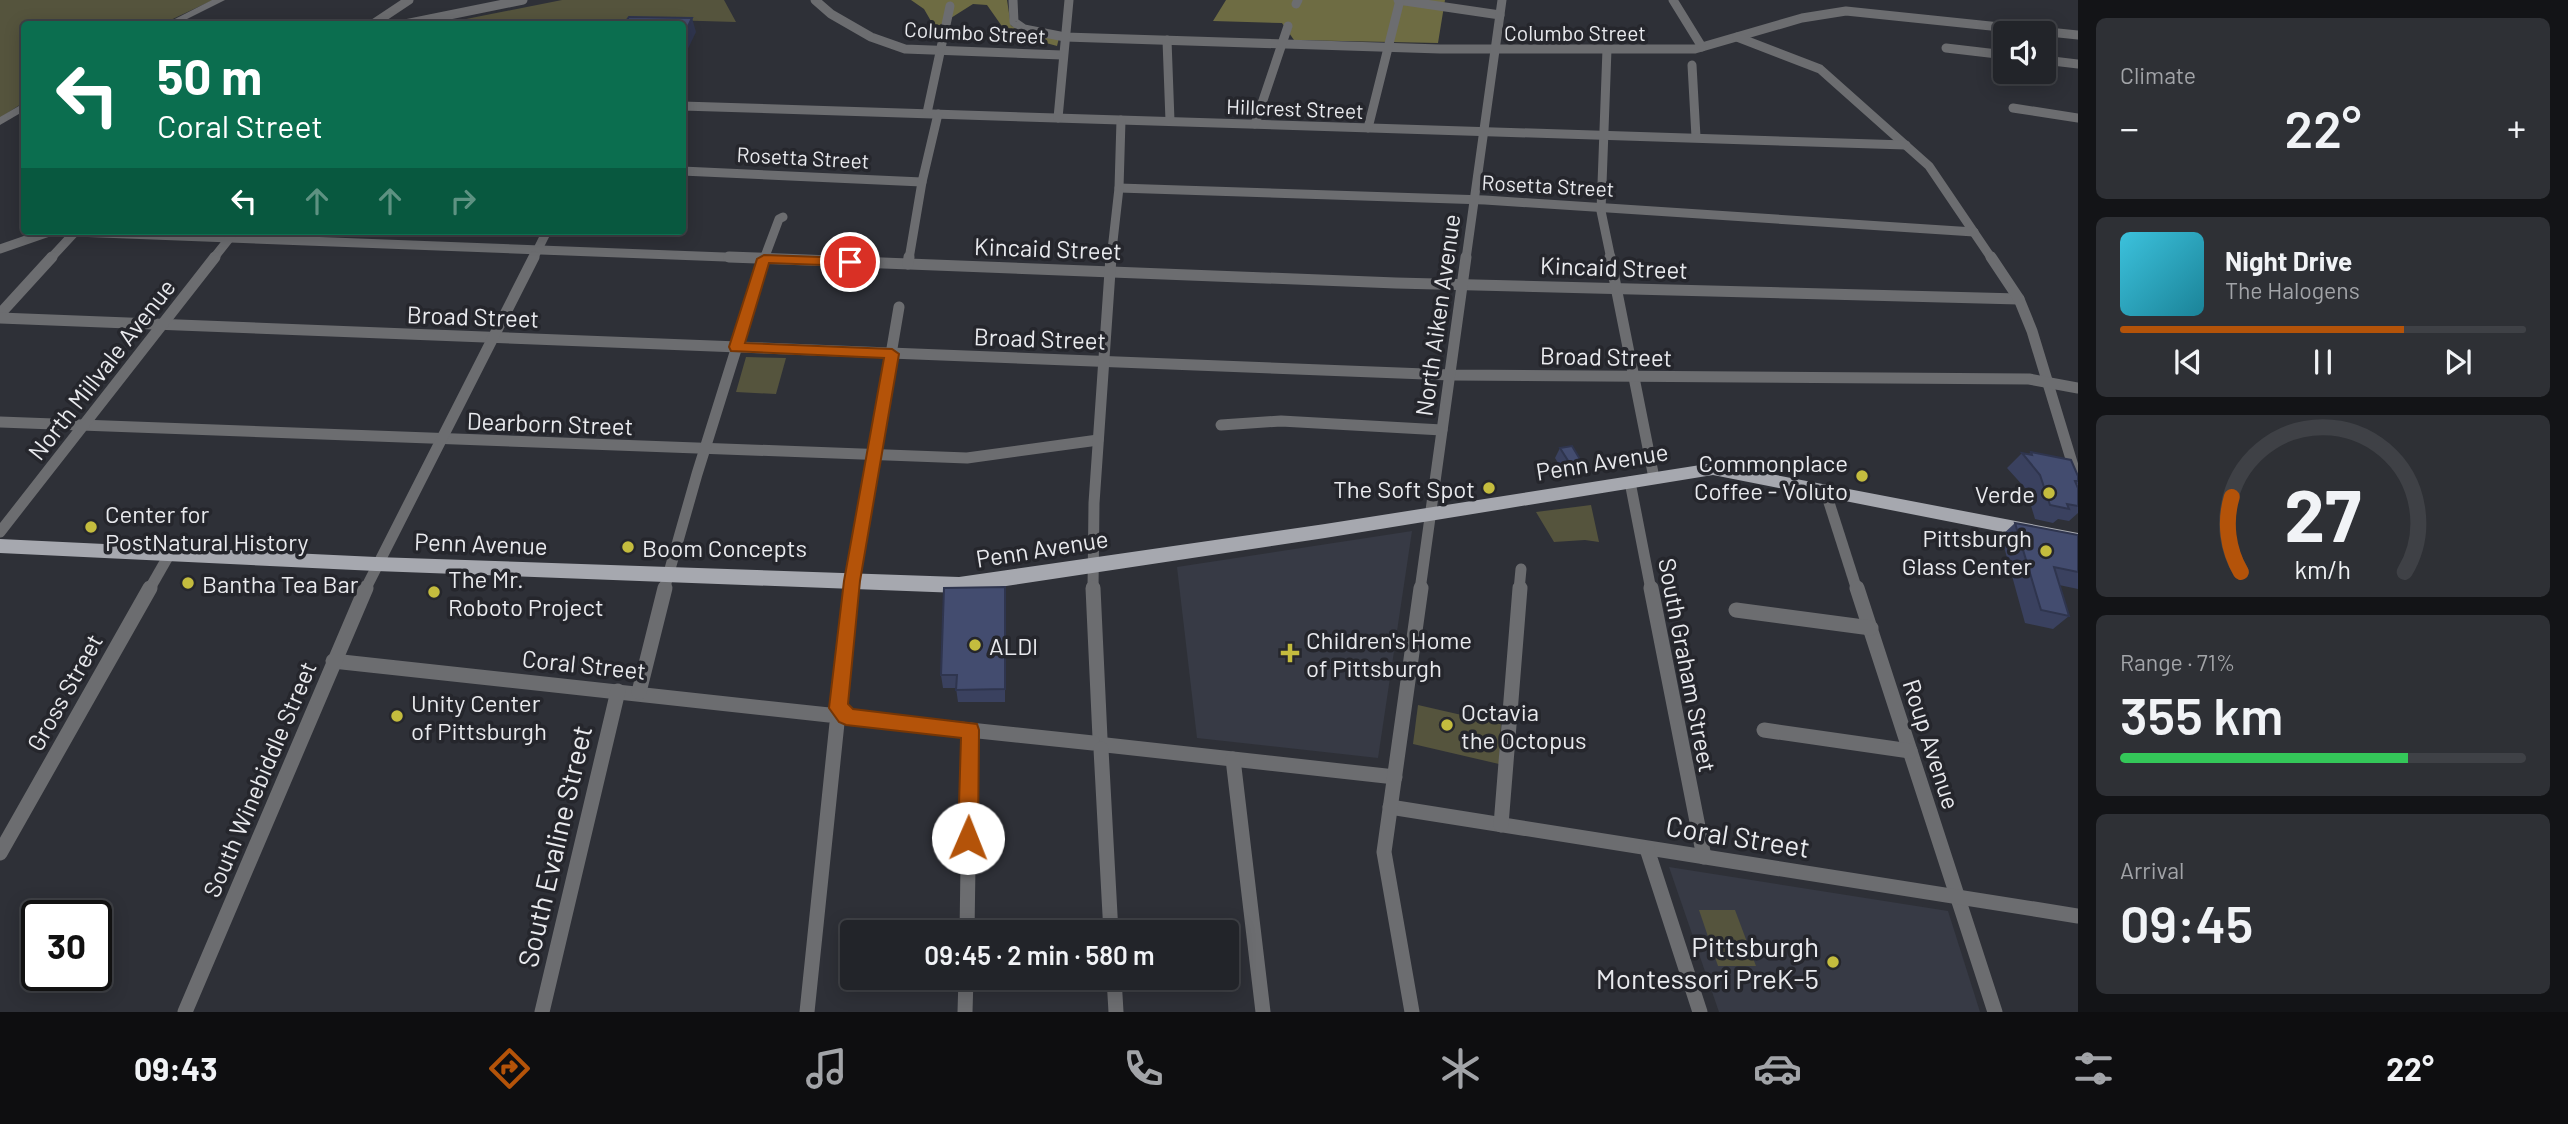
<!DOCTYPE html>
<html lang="en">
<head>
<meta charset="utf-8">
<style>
  body { margin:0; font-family:Barlow,sans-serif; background:#2e3035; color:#f1f3f6; height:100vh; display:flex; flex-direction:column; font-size:26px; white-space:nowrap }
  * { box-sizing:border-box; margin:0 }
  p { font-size:23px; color:#a2a4a8 }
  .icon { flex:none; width:38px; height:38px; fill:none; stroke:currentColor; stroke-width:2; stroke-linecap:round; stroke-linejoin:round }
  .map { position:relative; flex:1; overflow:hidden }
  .drawer { display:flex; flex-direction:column; gap:18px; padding:18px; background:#131417; width:490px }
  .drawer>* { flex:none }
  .guide { position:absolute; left:21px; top:21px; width:665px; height:214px; border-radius:7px; box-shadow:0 4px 18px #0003,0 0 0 2px #3f4146; background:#0b6e4f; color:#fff; overflow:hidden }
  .tools { position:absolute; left:1993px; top:21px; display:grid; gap:14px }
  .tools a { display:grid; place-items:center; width:63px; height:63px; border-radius:7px; background:#222429; box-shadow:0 4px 18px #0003,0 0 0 2px #3f4146; font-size:35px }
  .speed { position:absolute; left:21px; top:900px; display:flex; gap:14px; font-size:35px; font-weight:700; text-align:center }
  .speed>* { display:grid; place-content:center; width:91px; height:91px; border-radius:50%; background:#222429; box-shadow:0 4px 18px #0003,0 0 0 2px #3f4146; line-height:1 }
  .speed .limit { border:4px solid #111; border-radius:10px; background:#fff; color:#111 }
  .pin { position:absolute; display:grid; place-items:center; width:60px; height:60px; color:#fff; margin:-30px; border:4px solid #fff; border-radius:50%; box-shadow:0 2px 7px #0007 }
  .me { position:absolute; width:77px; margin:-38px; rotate:1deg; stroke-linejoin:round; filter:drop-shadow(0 0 5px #0008) }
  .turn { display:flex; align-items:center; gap:24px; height:147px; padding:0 21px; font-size:32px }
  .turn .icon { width:91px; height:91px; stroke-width:2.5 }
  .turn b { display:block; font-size:49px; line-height:60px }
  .lanes { display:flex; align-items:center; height:66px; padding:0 21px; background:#0003; justify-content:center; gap:35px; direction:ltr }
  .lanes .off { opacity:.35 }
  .big { font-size:52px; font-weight:600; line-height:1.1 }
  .drawer .widget { flex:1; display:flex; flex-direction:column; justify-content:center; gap:10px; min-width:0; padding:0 24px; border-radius:10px; background:#2e3035 }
  .drawer .dial { align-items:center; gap:0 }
  .dial svg { height:182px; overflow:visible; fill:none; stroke:#3f4146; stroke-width:7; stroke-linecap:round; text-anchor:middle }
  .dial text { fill:#f1f3f6; stroke:none }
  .song { display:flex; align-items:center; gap:21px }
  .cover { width:84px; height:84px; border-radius:10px; background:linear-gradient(135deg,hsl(190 70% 55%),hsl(190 70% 35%)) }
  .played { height:7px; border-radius:4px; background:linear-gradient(90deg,#b45309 70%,#3f4146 70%) }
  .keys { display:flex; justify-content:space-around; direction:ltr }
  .heat { display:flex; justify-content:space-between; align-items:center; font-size:38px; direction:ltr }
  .charge { height:10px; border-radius:5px; background:linear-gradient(90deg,#34c759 71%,#3f4146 0) }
  .trip { position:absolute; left:840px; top:920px; width:399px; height:70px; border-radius:7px; background:#222429; box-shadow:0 4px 18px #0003,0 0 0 2px #3f4146; font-weight:600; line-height:70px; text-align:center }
  .tab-bar { display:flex; height:112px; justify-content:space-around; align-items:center; background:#0e0e10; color:#a2a4a8 }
  .tab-bar .icon { width:49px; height:49px }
  .tab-bar .on { color:#b45309 }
  .tab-bar b { font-size:32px; color:#f1f3f6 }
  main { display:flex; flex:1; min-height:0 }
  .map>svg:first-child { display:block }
  .built { fill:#373a45 }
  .green { fill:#55543d }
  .forest { fill:#6e6c43 }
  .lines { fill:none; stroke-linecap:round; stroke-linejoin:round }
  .minor-far2 { stroke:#6c6d70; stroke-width:9 }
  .minor-far1 { stroke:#6c6d70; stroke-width:11 }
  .minor { stroke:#6c6d70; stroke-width:15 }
  .tertiary { fill:#6c6d70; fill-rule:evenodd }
  .primary { fill:#a6a8af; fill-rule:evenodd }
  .wall { fill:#3a415f }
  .shaded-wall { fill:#2f354e }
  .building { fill:#434c6f; stroke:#2f354e; stroke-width:2 }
  .route { fill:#b45309; stroke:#753606; stroke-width:2 }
  .poi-dot { fill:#c4bc3e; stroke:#25262c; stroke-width:2.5 }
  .labels { text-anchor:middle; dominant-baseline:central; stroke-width:7; stroke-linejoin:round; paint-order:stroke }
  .far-street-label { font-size:21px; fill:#e9eaee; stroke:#25262c }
  .street-label { font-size:24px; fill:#e9eaee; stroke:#25262c }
  .poi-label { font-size:24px; fill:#e9eaee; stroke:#25262c; text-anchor:start }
  .near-street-label { font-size:28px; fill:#e9eaee; stroke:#25262c }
  .near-poi-label { font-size:28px; fill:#e9eaee; stroke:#25262c; text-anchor:end }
</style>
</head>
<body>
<main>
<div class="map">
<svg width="2078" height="1012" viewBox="0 0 2078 1012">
  <rect width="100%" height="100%" fill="#2e3037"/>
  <!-- built -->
  <g class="built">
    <polygon points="1412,531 1378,758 1197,738 1177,567"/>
    <polygon points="1669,867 1948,911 1980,1012 1719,1012"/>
  </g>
  <!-- green -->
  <g class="green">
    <polygon points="0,0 213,0 162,24 24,24 24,102 0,118"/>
    <polygon points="562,0 724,0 736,22 633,19 630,24 441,24"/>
    <polygon points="746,357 786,358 776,394 736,392"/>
    <polygon points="1591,505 1599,542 1585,540 1554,542 1536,512"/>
    <polygon points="1418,705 1501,724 1499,764 1413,744"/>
    <polygon points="1699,910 1735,910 1756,966 1718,966"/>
  </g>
  <!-- forest -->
  <g class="forest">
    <polygon points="911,0 1007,0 1011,26 1059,38 1057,46 1006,32 987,5 973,4 935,28 924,9"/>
    <polygon points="1226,0 1445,0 1438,43 1294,40 1282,23 1213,21"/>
  </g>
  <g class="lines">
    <!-- minor-far2 -->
    <g class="minor-far2">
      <polyline points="815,0 831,14 871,37 905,49 1062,55"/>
      <polyline points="1013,0 1014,22 1024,29 1065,37 1440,49 1695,49 1802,18 1846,11 2078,35"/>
      <polyline points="1398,0 1500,15"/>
      <polyline points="1673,0 1702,47"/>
      <polyline points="1296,4 1298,0"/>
      <polyline points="373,24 409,0"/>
      <polyline points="405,24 523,0"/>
      <polyline points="1737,37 1820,69 1929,166 1992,259"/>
      <polyline points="1167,40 1170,121"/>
      <polyline points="1946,48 2006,55"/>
      <polyline points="1607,49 1601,211 1611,259"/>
      <polyline points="2044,60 2078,64"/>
      <polyline points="1692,65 1696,137"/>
      <polyline points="682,106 1906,145"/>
      <polyline points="2013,108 2078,118"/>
      <polyline points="927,113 950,6"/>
      <polyline points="1058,118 1069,0"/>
      <polyline points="1255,124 1288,26"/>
      <polyline points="1368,128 1400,0"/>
      <polyline points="682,171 922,182"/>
      <polyline points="1119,188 1485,200 1974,232"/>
      <polyline points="75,232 774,259"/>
      <polyline points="0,249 52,231"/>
      <polyline points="50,259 76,231"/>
      <polyline points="213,259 232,235"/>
      <polyline points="533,259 547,231"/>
      <polyline points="764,259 779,219 783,217"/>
      <polyline points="909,259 922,182 938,114"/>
      <polyline points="1111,259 1119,188 1121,120"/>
      <polyline points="1466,259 1502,0"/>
    </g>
    <!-- minor-far1 -->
    <g class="minor-far1">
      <polyline points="729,257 1396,283 2019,299"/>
      <polyline points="1610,257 1654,478"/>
      <polyline points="1991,257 2019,299 2032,331 2078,482"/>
      <polyline points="908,264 909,257"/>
      <polyline points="0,314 52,257"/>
      <polyline points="0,318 1451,375 2029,379 2078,388"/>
      <polyline points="0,422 967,458 1098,440"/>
      <polyline points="1221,425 1281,421 1442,430"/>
      <polyline points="1630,482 1651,590"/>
      <polyline points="1825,490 1857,590"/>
      <polyline points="0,532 215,257"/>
      <polyline points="149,590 169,555"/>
      <polyline points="365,590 534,257"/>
      <polyline points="664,590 697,474 765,257"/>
      <polyline points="851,590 899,307"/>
      <polyline points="1093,590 1094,503 1111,257"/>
      <polyline points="1420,590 1466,257"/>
      <polyline points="1519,590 1521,569"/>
    </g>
    <!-- minor -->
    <g class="minor">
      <polyline points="1093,588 1100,738"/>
      <polyline points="1651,588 1704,857"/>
      <polyline points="1857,588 1995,1012"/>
      <polyline points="1736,610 1871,628"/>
      <polyline points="333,661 829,715"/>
      <polyline points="639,692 665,588"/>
      <polyline points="838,708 851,588"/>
      <polyline points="846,717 1093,743"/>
      <polyline points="1764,730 1910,751"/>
      <polyline points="1106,745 1395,777"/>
      <polyline points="1101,749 1111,933"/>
      <polyline points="1233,759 1263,1012"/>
      <polyline points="1390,807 2078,916"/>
      <polyline points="1501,825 1520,588"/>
      <polyline points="1647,849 1700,1012"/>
      <polyline points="0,853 150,588"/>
      <polyline points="967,933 970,730"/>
      <polyline points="1114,978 1116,1012"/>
      <polyline points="185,1012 366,588"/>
      <polyline points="542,1012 618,691"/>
      <polyline points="807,1012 837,723"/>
      <polyline points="965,1012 966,978"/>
      <polyline points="1412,1012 1384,852 1421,588"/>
    </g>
    <!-- tertiary -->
    <g class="tertiary">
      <polygon points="212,0 225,0 177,24 165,24"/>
      <polygon points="24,103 24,111 0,125 0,117"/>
    </g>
    <!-- primary -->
    <polygon class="primary" points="1713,463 2078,533 2078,547 1713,475 1325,538 959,593 376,571 0,553 0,539 376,557 959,577 1325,524"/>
  </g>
  <!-- wall -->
  <g class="wall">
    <polygon points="1560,448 1584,466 1579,475 1567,477 1555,458"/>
    <polygon points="2031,452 2078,476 2078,484 2077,485 2078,488 2078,513 2069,521 2058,519 2053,523 2035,519 2026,489 2007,468 2022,453 2028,455"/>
    <polygon points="2015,523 2078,535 2078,589 2059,585 2069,616 2053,629 2025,623 2001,536"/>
    <polygon points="1005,587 1005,702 958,702 956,688 943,688 941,675"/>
  </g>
  <!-- shaded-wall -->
  <polygon class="shaded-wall" points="692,18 696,32 683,59 682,39"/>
  <!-- building -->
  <g class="building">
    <polygon points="629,17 692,18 682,39 682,24 624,24"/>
    <polygon points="1572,446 1584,466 1572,467 1560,448"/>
    <polygon points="2031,452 2071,460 2078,476 2078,481 2075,481 2078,488 2078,506 2067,504 2069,509 2050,505 2040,475 2022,453 2032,455"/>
    <polygon points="2015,523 2078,535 2078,572 2054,567 2069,616 2041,610"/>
    <polygon points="1005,587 1005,689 956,690 957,675 941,675 944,588"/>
  </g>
  <!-- route -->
  <polygon class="route" points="764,255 850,258 857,262 850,266 769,263 745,343 892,349 899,354 860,581 848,704 853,709 977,724 979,730 978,838 975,844 968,847 961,844 958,838 961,738 846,725 839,722 829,708 844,581 884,358 731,351 729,347 757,259"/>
  <!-- markers -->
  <g class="poi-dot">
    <circle cx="1862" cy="476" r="7"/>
    <circle cx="1489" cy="488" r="7"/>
    <circle cx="2049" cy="493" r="7"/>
    <circle cx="91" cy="527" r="7"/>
    <circle cx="628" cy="547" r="7"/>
    <circle cx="2046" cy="551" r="7"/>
    <circle cx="188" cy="583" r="7"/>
    <circle cx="434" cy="592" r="7"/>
    <circle cx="975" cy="645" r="7"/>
    <path d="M1286.5 642.5h7v7h7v7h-7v7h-7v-7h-7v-7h7z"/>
    <circle cx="397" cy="716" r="7"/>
    <circle cx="1447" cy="725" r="7"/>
    <circle cx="1833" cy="962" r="7"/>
  </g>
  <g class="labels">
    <!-- far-street labels -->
    <g class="far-street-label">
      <text transform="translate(975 32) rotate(3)">Columbo Street</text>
      <text x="1575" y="32">Columbo Street</text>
      <text transform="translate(1295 108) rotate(2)">Hillcrest Street</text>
      <text transform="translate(803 157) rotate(3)">Rosetta Street</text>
      <text transform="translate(1548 185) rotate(3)">Rosetta Street</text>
    </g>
    <!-- street labels -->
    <g class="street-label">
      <text transform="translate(1048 248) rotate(2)">Kincaid Street</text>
      <text transform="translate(1614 267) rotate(2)">Kincaid Street</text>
      <text transform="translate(1437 315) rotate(-82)">North Aiken Avenue</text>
      <text transform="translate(473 316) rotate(2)">Broad Street</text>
      <text transform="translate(1040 338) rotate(2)">Broad Street</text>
      <text transform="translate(1606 356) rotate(1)">Broad Street</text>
      <text transform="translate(101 369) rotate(-52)">North Millvale Avenue</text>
      <text transform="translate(550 423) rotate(2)">Dearborn Street</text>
      <text transform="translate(1602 461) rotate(-9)">Penn Avenue</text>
      <text transform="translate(481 543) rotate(2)">Penn Avenue</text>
      <text transform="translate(1042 548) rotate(-9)">Penn Avenue</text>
      <text transform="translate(584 664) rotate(6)">Coral Street</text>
      <text transform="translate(1688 665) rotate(79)">South Graham Street</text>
      <text transform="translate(64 692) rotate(-61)">Gross Street</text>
      <text transform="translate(1932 744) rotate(72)">Roup Avenue</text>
      <text transform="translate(259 779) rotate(-67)">South Winebiddle Street</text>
    </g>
    <!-- poi labels -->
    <g class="poi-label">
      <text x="1848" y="462" text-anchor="end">Commonplace<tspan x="1848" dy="28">Coffee - Voluto</tspan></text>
      <text x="1475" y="488" text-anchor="end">The Soft Spot</text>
      <text x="2035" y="493" text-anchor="end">Verde</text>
      <text x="105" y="513">Center for<tspan x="105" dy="28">PostNatural History</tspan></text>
      <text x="2032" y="537" text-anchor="end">Pittsburgh<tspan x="2032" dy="28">Glass Center</tspan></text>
      <text x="642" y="547">Boom Concepts</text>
      <text x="448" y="578">The Mr.<tspan x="448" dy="28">Roboto Project</tspan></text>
      <text x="202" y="583">Bantha Tea Bar</text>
      <text x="1306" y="639">Children's Home<tspan x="1306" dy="28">of Pittsburgh</tspan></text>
      <text x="989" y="645">ALDI</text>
      <text x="411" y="702">Unity Center<tspan x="411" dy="28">of Pittsburgh</tspan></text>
      <text x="1461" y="711">Octavia<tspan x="1461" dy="28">the Octopus</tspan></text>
    </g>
    <!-- near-street labels -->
    <g class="near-street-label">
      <text transform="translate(1738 836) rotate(9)">Coral Street</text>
      <text transform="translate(554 846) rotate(-77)">South Evaline Street</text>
    </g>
    <!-- near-poi labels -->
    <g class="near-poi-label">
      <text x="1819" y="946">Pittsburgh<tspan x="1819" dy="32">Montessori PreK-5</tspan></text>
    </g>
  </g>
</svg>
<div class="tools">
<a><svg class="icon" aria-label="sound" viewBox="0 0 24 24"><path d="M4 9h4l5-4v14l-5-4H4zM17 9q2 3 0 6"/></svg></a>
</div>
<div class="speed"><div class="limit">30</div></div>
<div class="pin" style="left:850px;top:262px;background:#d93025"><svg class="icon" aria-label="arrive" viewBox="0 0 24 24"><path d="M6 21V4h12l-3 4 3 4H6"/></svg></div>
<svg class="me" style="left:968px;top:838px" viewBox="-20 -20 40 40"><circle r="19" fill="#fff"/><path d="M0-13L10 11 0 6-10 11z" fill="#b45309"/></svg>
<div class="trip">09:45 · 2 min · 580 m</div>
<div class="guide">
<div class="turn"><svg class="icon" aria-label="left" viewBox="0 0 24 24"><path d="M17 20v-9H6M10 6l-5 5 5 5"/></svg><div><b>50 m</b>Coral Street</div></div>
<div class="lanes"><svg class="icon" aria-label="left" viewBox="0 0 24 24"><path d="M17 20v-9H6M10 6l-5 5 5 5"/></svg><svg class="icon off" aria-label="ahead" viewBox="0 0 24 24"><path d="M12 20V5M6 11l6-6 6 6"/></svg><svg class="icon off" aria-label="ahead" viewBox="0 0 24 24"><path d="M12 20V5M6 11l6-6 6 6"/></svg><svg class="icon off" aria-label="right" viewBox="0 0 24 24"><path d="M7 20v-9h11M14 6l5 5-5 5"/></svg></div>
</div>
</div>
<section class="drawer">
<div class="widget"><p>Climate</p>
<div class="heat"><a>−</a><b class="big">22°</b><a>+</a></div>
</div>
<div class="widget">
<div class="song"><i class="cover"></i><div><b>Night Drive</b><p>The Halogens</p></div></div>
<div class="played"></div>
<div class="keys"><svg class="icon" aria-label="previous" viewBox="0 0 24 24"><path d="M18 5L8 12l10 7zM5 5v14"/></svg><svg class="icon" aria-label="pause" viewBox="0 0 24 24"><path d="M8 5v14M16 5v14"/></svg><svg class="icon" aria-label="next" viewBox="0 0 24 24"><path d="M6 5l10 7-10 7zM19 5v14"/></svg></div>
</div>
<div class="widget dial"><svg viewBox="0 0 100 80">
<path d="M14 69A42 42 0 1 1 86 69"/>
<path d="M14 69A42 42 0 0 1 10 36" stroke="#b45309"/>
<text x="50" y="56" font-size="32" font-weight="700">27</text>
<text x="50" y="72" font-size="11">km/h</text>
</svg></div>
<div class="widget"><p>Range · 71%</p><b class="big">355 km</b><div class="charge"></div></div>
<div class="widget"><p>Arrival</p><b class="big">09:45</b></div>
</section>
</main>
<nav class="tab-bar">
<b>09:43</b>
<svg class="icon on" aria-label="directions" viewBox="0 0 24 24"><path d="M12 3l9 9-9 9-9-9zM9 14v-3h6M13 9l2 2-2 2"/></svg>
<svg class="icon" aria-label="music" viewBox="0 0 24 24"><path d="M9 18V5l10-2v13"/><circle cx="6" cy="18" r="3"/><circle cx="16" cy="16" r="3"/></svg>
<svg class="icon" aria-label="phone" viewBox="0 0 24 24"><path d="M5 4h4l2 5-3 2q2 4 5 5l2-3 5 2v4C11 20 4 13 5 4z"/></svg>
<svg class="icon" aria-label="climate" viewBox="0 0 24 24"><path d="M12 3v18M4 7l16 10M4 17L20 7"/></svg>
<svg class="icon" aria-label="car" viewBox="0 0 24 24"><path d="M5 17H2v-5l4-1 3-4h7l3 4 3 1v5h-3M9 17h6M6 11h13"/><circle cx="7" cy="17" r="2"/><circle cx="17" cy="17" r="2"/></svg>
<svg class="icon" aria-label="filters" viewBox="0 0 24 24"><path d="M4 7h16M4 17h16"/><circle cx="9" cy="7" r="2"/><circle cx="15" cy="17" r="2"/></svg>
<b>22°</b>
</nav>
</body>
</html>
